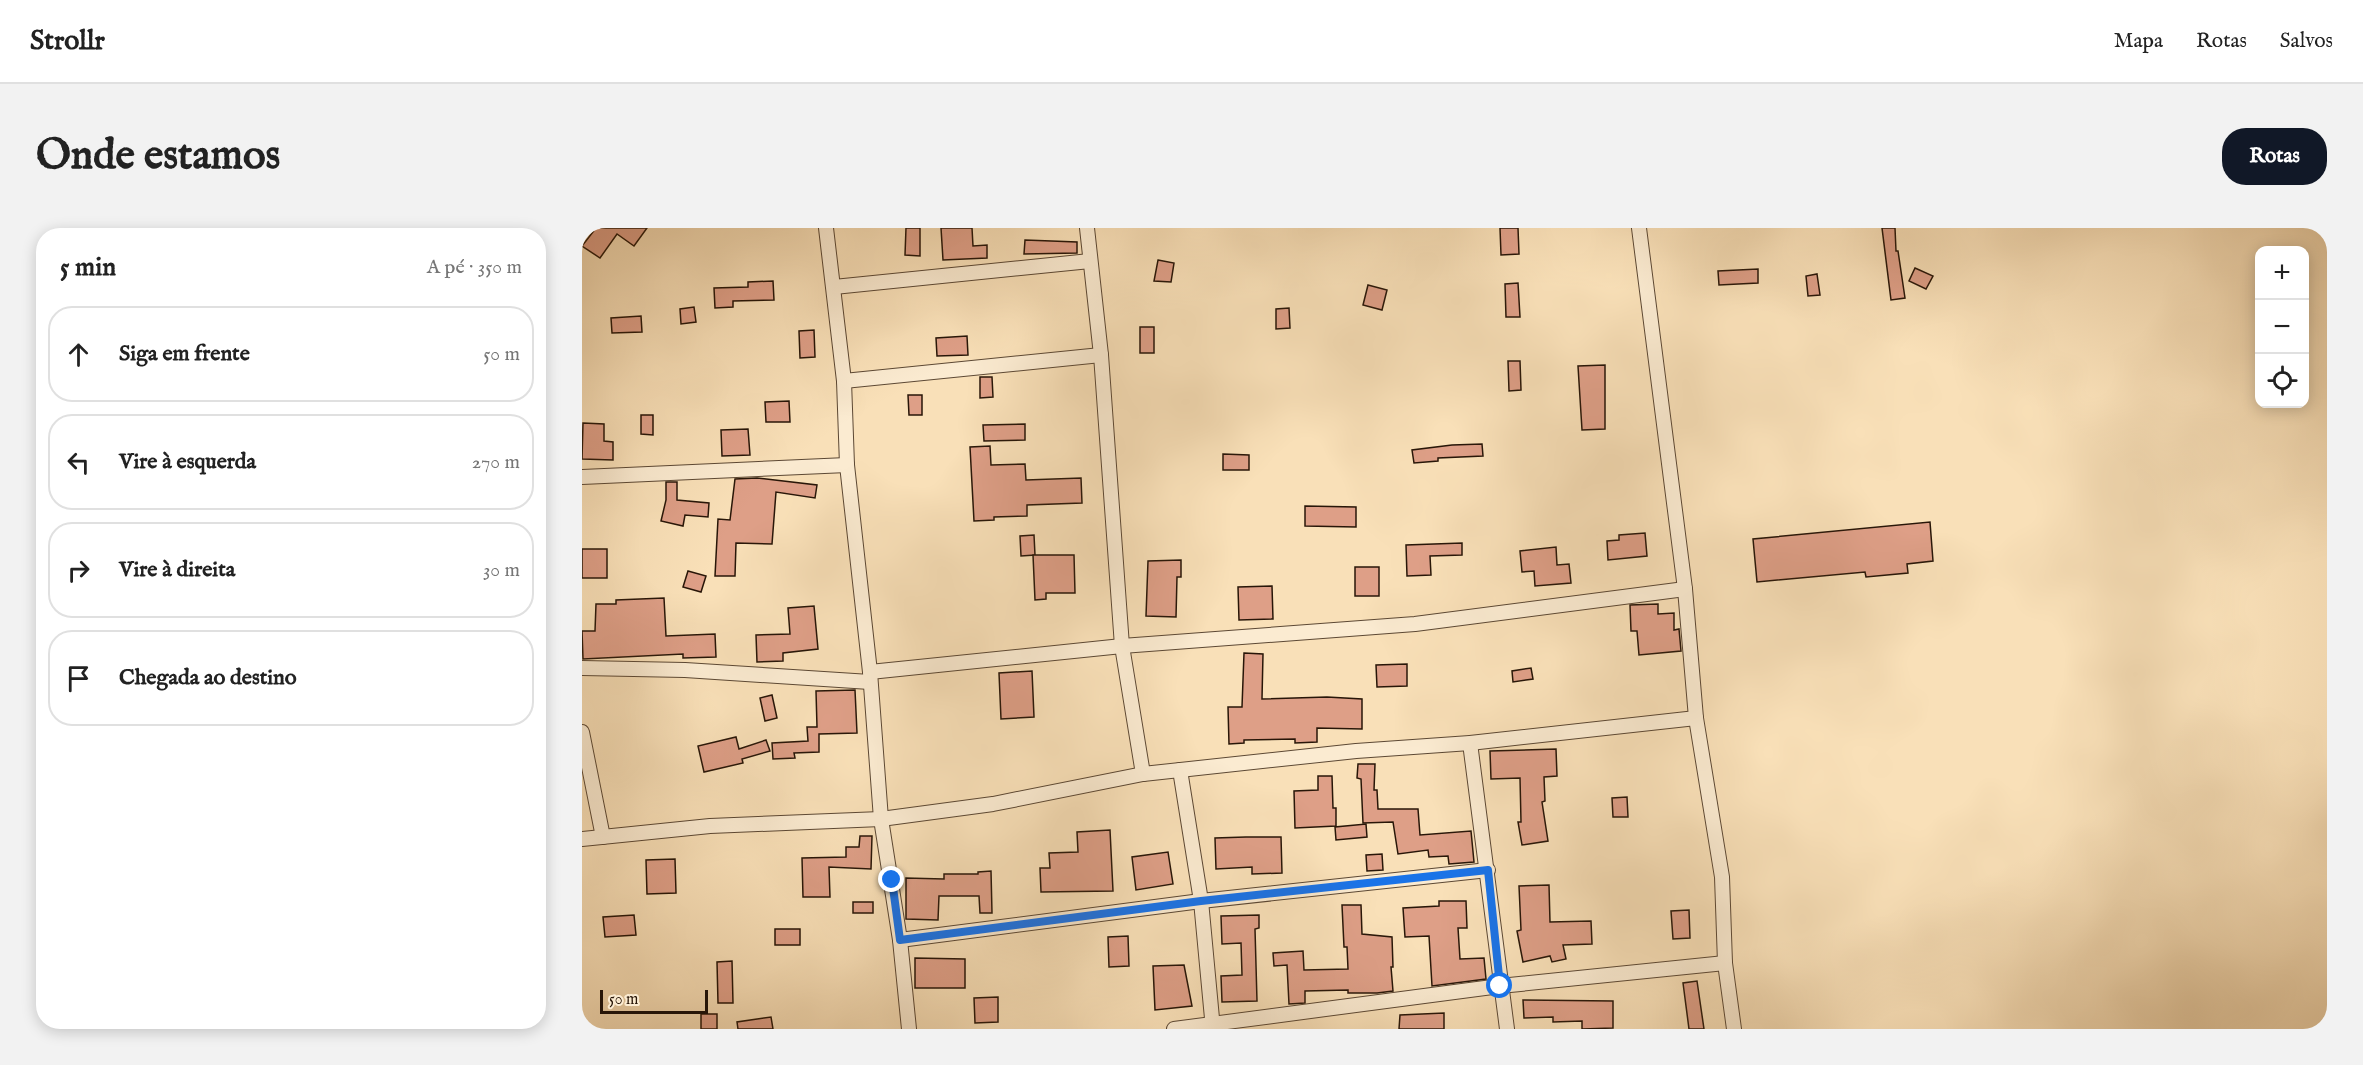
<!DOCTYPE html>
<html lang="pt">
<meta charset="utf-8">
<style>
body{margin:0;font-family:"IM FELL English",serif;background:#f2f2f2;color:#222}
.controls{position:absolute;right:18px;top:18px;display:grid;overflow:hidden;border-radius:12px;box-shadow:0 3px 15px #0003}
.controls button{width:54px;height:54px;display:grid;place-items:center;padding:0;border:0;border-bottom:2px solid #e0e0e0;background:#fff;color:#222;font:30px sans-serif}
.scale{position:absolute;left:18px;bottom:15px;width:108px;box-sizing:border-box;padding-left:6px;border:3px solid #281608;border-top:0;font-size:16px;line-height:21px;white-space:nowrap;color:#281608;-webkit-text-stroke:4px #fbebd1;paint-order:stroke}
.stop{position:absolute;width:18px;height:18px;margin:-14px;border:4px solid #1a73e8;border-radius:50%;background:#fff}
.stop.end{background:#1a73e8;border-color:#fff;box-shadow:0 2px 6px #0008}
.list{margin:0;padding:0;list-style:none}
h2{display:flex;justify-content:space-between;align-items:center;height:78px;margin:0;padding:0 24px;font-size:26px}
h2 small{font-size:20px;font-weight:400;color:#767676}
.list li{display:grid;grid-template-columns:39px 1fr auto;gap:18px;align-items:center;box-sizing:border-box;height:96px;margin:0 12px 12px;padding:0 12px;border:2px solid #e0e0e0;border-radius:24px}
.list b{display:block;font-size:22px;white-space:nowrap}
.list em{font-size:20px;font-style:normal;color:#767676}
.icon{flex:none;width:33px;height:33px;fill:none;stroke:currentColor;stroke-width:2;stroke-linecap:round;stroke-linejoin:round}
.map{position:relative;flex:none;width:1745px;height:801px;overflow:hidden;border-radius:24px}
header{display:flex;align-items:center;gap:36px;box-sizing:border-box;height:84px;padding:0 30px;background:#fff;border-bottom:2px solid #e0e0e0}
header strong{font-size:28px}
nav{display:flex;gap:33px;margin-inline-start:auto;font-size:21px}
.intro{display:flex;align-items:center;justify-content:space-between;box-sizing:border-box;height:144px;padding:0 36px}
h1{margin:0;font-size:42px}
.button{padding:15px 27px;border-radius:24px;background:#111827;color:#fff;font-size:21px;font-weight:700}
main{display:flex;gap:36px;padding:0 36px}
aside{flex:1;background:#fff;border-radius:24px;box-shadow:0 3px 15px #0003}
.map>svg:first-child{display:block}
</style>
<header>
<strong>Strollr</strong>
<nav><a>Mapa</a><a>Rotas</a><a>Salvos</a></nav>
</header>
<div class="intro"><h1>Onde estamos</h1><a class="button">Rotas</a></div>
<main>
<aside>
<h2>5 min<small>A pé · 350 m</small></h2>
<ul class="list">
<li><svg class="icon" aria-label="ahead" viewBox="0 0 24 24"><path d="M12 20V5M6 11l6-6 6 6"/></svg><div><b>Siga em frente</b></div><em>50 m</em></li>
<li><svg class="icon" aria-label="left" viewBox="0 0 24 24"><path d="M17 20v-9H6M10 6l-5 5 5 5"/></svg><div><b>Vire à esquerda</b></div><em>270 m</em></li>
<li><svg class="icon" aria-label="right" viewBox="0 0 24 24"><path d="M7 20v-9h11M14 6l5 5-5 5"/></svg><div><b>Vire à direita</b></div><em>30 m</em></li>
<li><svg class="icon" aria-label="arrive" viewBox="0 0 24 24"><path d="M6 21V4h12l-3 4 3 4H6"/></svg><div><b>Chegada ao destino</b></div></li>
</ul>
</aside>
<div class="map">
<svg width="1745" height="801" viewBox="0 0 1745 801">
<rect width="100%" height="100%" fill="#f9e0b8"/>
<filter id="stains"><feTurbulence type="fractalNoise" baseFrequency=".00333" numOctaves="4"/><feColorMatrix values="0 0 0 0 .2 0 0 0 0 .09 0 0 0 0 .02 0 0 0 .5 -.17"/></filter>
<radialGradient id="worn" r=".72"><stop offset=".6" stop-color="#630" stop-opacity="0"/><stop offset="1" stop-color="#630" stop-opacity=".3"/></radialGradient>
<!-- building -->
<g fill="#de9f87" stroke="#281608" stroke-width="1.5">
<path d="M 14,0 L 65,0 L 52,18 L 35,6 L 18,30 L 0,18 Z"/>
<path d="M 324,0 L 338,0 L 338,28 L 323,27 Z"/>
<path d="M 359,0 L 390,0 L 391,18 L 405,17 L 405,30 L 361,32 Z"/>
<path d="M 918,0 L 936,0 L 937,26 L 919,27 Z"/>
<path d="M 1300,0 L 1313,0 L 1314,23 L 1316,23 L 1323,70 L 1309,72 Z"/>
<path d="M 443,12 L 495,14 L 495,25 L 442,26 Z"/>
<path d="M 576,32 L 592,35 L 589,54 L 572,53 Z"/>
<path d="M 1333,40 L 1351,48 L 1344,61 L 1327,53 Z"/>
<path d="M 1176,41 L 1176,55 L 1137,57 L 1136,43 Z"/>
<path d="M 1235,46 L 1238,67 L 1226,68 L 1224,48 Z"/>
<path d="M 191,53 L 192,72 L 151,73 L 151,79 L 133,80 L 132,60 L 166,59 L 166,54 Z"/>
<path d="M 936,55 L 938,89 L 924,89 L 923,56 Z"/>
<path d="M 786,57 L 805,62 L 800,82 L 781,77 Z"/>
<path d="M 112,79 L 114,94 L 99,96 L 98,81 Z"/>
<path d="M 707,80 L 708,100 L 694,101 L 694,81 Z"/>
<path d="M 59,88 L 60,104 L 30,105 L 29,90 Z"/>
<rect x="558" y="99" width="14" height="26"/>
<path d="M 232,102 L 233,129 L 218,130 L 217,103 Z"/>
<path d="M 385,108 L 386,127 L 355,128 L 354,110 Z"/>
<path d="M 926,133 L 938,133 L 939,162 L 927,163 Z"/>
<path d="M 1023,137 L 1023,201 L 1000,202 L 996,138 Z"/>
<path d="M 398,149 L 410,149 L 411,169 L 398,170 Z"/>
<path d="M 326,167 L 340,167 L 340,187 L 327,187 Z"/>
<path d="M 207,173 L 208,194 L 184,194 L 183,174 Z"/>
<path d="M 59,187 L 71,187 L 71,207 L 59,206 Z"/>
<path d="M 1,195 L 22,196 L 22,213 L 31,214 L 31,232 L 0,231 Z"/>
<path d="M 443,196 L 443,212 L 402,213 L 401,197 Z"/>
<path d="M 166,201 L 168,227 L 140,228 L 139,202 Z"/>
<path d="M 900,216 L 901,228 L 856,230 L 856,233 L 832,235 L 830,222 L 870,217 Z"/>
<path d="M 408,218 L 409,237 L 443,236 L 444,252 L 499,250 L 500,275 L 445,277 L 445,288 L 412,289 L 412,292 L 392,293 L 388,219 Z"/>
<path d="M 641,226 L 667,227 L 667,242 L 641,242 Z"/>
<path d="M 175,250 L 235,257 L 233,270 L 194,264 L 190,316 L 154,315 L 153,348 L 133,348 L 136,291 L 148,292 L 153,251 Z"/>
<path d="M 84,254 L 95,254 L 95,272 L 127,275 L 126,289 L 103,287 L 101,298 L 79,293 L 84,272 Z"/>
<path d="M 723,278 L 774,279 L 774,299 L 723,298 Z"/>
<path d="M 1348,294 L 1351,333 L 1325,336 L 1326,345 L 1284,349 L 1283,344 L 1175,354 L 1171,311 Z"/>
<path d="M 1063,305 L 1065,328 L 1026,332 L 1025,313 L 1037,312 L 1037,307 Z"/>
<path d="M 452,307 L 453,327 L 439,328 L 438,308 Z"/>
<path d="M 880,315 L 880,327 L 848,328 L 849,347 L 825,348 L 824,317 Z"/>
<path d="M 974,319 L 975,337 L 987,336 L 989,355 L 953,358 L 952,343 L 940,344 L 938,323 Z"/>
<rect x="0" y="321" width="25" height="29"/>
<path d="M 451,327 L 492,327 L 493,365 L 464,365 L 464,371 L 453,372 Z"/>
<path d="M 599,332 L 599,349 L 595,349 L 594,389 L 564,388 L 566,333 Z"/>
<rect x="773" y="339" width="24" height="29"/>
<path d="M 106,343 L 124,348 L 119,364 L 101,359 Z"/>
<path d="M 690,358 L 691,391 L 657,392 L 656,359 Z"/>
<path d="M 82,370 L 84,408 L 133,406 L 134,429 L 101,430 L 101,426 L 1,431 L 0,403 L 13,403 L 14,376 L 34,376 L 34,372 Z"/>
<path d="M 1076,376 L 1076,386 L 1092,385 L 1092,402 L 1097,401 L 1099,423 L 1057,427 L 1055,403 L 1049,403 L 1048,377 Z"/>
<path d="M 232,378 L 236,421 L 201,425 L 201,433 L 175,434 L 174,407 L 208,406 L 206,380 Z"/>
<path d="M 662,425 L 681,426 L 680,471 L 745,469 L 780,471 L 780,501 L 735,500 L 735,514 L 713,515 L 713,511 L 662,512 L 662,515 L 647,516 L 646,479 L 660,479 Z"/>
<path d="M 825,436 L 825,458 L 795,459 L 794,437 Z"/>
<path d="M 949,440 L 951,451 L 931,454 L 930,443 Z"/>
<path d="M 450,443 L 452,489 L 419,491 L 417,445 Z"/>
<path d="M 273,462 L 275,505 L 237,506 L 237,524 L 212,525 L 213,530 L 191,531 L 190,515 L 226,513 L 225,499 L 235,499 L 234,463 Z"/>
<path d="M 190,467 L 195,490 L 183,493 L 178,470 Z"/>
<path d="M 154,509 L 157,521 L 184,512 L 188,523 L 160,531 L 161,535 L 122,544 L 116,518 Z"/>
<path d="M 974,521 L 975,548 L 962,549 L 963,573 L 960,574 L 966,613 L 940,617 L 936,594 L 939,594 L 938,550 L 909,551 L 908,523 Z"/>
<path d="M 776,536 L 793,536 L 792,562 L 795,562 L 796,581 L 836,581 L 838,607 L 889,603 L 892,634 L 867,636 L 866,628 L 847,629 L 846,622 L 816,626 L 811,594 L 781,595 L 779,551 L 775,550 Z"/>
<path d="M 736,548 L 750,548 L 751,580 L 754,580 L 754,598 L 713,600 L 712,563 L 736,562 Z"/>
<path d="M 1045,569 L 1046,589 L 1031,589 L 1030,570 Z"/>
<path d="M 784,596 L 785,609 L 754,612 L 753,599 Z"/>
<path d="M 528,602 L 531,663 L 459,664 L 458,640 L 468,640 L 467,625 L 496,624 L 495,604 Z"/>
<path d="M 278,608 L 290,608 L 289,641 L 247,639 L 248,669 L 221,669 L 220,630 L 264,629 L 264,619 L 277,619 Z"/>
<path d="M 664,609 L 699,609 L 700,645 L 670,646 L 670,639 L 634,641 L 633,610 Z"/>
<path d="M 586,624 L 591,656 L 554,662 L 550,629 Z"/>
<path d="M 800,626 L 801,642 L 785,643 L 784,627 Z"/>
<path d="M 93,631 L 94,665 L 65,666 L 64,632 Z"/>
<path d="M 409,643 L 410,685 L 398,685 L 397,668 L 357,668 L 356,692 L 324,691 L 324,650 L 362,651 L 362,646 L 396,646 L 396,644 Z"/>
<path d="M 967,657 L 968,694 L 1009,693 L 1010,716 L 981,717 L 984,731 L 970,734 L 968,728 L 941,734 L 935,703 L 939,702 L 937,658 Z"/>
<path d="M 857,673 L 884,673 L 885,700 L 876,700 L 878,731 L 902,730 L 904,751 L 850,758 L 847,708 L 823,709 L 821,680 L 857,678 Z"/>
<rect x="271" y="674" width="20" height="11"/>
<path d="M 760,677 L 779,677 L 780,706 L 810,709 L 811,739 L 809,739 L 811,763 L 795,765 L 766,765 L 766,762 L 723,763 L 723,775 L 707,776 L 705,737 L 692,738 L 691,725 L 721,723 L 722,742 L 766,741 L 765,719 L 762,719 Z"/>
<path d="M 1107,682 L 1108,710 L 1091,711 L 1089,683 Z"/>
<path d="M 52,687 L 54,707 L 23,709 L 21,689 Z"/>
<path d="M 677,687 L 677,700 L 673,701 L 675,773 L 640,774 L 639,748 L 660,747 L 659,715 L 640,716 L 639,688 Z"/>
<rect x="193" y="701" width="25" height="16"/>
<path d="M 546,708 L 547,738 L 527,739 L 526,709 Z"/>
<path d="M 333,730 L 383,731 L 383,760 L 333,760 Z"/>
<path d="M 150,733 L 151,775 L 136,775 L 135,734 Z"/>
<path d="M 602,737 L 610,778 L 573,782 L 571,738 Z"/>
<path d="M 1115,753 L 1122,801 L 1107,801 L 1101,755 Z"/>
<path d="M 416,769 L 416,794 L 393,795 L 392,770 Z"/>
<path d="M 941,772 L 1031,773 L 1031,800 L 1000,801 L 1000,793 L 971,794 L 971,789 L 942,790 Z"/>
<path d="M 862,785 L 862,801 L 817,801 L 818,787 Z"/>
<rect x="119" y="786" width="16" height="15"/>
<path d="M 189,789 L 191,801 L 156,801 L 155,794 Z"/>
</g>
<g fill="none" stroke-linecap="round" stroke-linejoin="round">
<!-- minor casing -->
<g stroke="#5c4834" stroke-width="16">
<g id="minor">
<path d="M 244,0 L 262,153 L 265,237 L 288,444 L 299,591 L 318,712 L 327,801"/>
<path d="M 505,0 L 519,127 L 540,418 L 561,546"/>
<path d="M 1057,0 L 1103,361 L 1114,490 L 1140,649 L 1143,735 L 1152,801"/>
<path d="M 252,59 L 508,33"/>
<path d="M 262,153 L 519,127"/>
<path d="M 0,249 L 265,237"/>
<path d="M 0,440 L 103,442 L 288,454"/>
<path d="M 288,444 L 540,418 L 833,396 L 1103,361"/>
<path d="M 0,504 L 21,609"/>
<path d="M 888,515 L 925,801"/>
<path d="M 598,542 L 619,673 L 631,801"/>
<path d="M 0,611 L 128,598 L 299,591 L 411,576 L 561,546 L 774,523 L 888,515 L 1114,490"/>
<path d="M 318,712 L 619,673 L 906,642"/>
<path d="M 592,801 L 918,758 L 1143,735"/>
</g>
</g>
<!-- minor -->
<use href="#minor" stroke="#fbebd1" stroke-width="14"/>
</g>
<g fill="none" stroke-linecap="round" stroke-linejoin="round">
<!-- route -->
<path stroke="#1a73e8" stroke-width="8" d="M 310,652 L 318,712 L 619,673 L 906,642 L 918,758"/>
</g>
<rect width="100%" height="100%" filter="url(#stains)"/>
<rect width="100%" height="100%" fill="url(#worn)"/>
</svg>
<div class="controls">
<button>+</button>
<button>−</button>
<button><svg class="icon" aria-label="locate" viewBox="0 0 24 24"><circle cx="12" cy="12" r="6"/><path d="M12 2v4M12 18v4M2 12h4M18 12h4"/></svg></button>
</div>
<div class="scale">50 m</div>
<div class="stop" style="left:918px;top:758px"></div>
<div class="stop end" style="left:310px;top:652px"></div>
</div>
</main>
